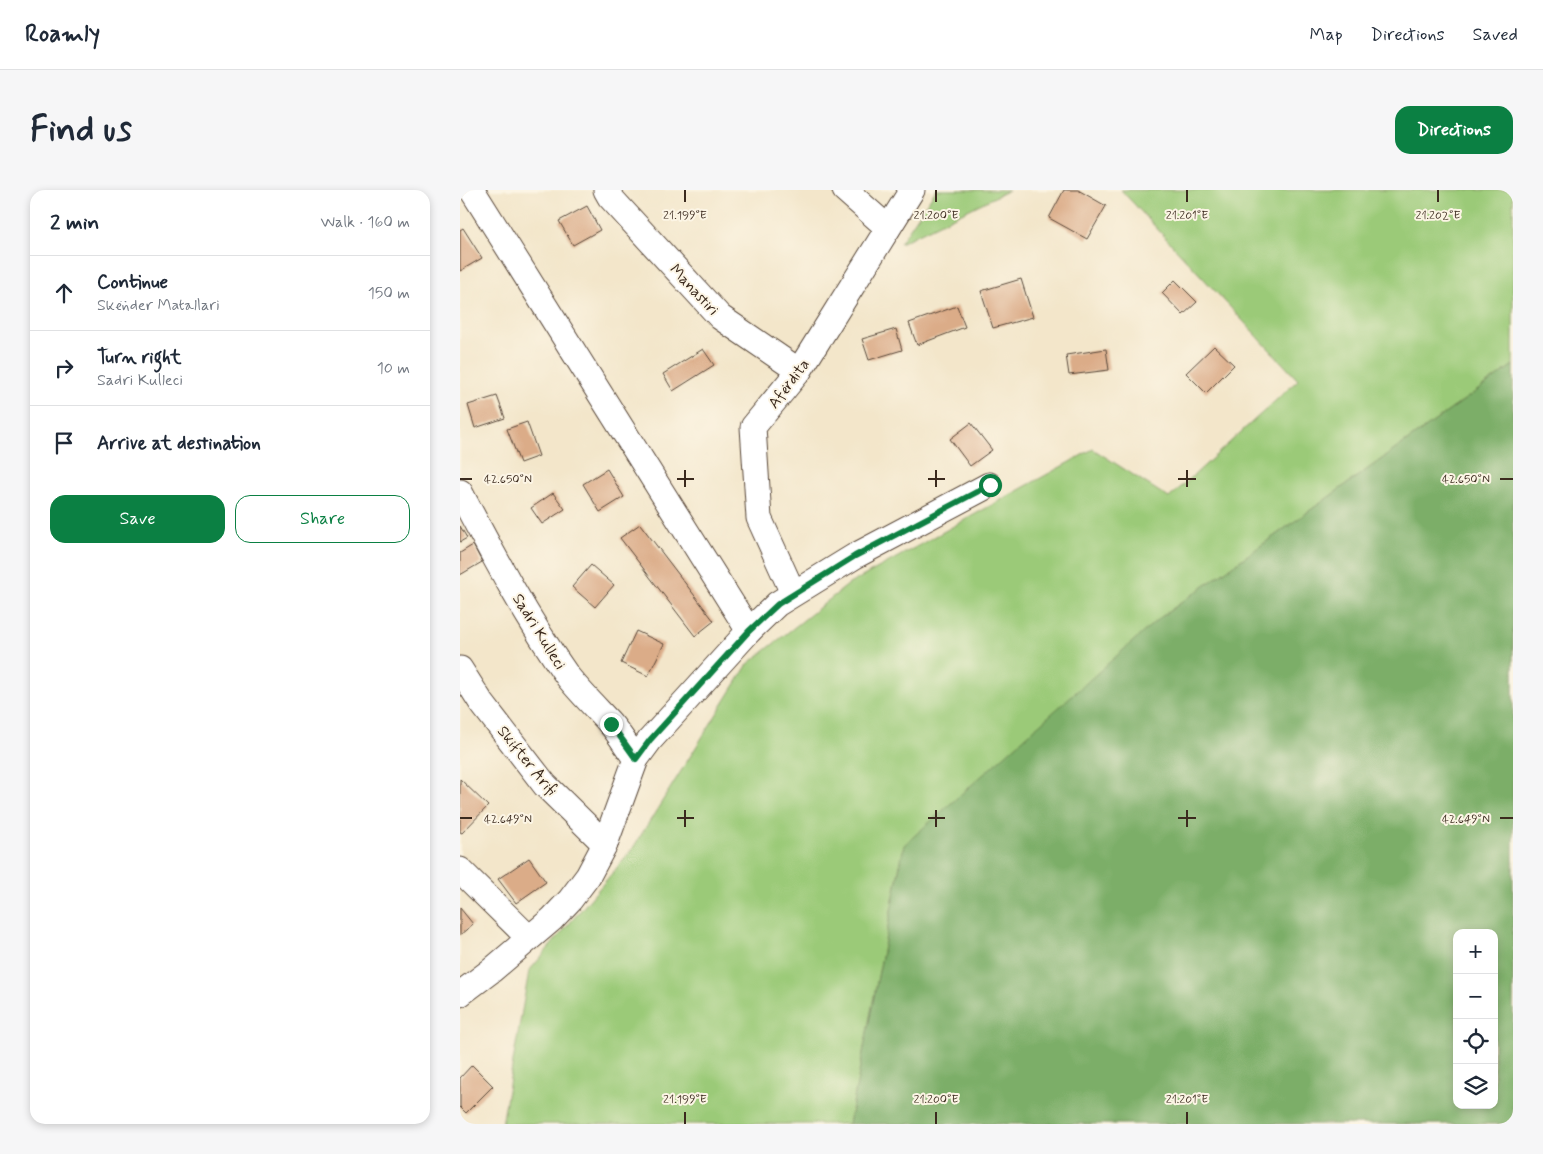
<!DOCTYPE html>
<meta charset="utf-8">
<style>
body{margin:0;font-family:Mynerve,sans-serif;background:#f6f6f7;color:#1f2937}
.controls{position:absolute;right:15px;bottom:15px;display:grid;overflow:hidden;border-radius:10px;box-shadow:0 2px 8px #0003}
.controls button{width:45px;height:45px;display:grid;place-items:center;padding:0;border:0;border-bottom:1px solid #e0e1e3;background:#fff;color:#1f2937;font:25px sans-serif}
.stop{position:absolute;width:15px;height:15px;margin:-11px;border:4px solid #0b8043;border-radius:50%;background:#fff}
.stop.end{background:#0b8043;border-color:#fff;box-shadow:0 1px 5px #0008}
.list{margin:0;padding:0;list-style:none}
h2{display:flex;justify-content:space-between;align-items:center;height:65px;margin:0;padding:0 20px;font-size:21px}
h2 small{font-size:16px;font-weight:400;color:#747a83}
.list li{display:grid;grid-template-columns:32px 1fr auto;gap:15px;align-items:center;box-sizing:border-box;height:75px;padding:0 20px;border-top:1px solid #e0e1e3}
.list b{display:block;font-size:19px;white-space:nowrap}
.list p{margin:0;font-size:16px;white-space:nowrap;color:#747a83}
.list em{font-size:16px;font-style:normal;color:#747a83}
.actions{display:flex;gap:10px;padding:15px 20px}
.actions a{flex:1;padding:11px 0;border:1px solid #0b8043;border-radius:15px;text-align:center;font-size:18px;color:#0b8043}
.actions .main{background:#0b8043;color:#fff}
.icon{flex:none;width:28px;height:28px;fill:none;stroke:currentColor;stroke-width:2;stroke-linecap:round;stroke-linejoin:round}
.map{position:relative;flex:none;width:1053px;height:934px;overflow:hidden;border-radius:15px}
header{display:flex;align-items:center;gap:30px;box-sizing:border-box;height:70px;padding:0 25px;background:#fff;border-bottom:1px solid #e0e1e3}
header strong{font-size:24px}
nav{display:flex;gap:28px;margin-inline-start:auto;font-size:18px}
.intro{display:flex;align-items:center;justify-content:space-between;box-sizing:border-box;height:120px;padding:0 30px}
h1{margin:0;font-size:35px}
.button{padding:12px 22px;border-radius:15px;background:#0b8043;color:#fff;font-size:18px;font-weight:700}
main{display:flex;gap:30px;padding:0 30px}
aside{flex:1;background:#fff;border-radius:15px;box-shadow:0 2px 8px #0003}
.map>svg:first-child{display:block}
</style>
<header>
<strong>Roamly</strong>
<nav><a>Map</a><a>Directions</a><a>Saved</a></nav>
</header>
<div class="intro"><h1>Find us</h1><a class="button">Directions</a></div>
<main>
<aside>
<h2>2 min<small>Walk · 160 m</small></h2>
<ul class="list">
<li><svg class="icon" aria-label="ahead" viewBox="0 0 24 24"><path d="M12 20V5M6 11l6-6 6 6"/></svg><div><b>Continue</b><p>Skënder Matallari</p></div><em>150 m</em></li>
<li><svg class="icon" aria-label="right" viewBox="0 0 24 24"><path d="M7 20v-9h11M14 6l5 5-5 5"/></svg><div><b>Turn right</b><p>Sadri Kulleci</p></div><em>10 m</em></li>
<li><svg class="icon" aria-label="arrive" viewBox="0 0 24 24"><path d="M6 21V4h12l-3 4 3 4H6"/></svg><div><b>Arrive at destination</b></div></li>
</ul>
<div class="actions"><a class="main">Save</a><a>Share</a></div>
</aside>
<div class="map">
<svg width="1053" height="934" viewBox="0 0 1053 934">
<rect width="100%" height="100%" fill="#fcf5e5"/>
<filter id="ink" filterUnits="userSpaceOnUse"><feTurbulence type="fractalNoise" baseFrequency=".02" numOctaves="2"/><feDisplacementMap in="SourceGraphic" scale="10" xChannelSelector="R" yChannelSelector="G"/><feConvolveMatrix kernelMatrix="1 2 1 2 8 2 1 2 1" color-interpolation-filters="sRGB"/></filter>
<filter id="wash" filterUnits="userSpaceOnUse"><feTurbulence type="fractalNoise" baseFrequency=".0096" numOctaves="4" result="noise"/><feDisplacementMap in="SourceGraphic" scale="20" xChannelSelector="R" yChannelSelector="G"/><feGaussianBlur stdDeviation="1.12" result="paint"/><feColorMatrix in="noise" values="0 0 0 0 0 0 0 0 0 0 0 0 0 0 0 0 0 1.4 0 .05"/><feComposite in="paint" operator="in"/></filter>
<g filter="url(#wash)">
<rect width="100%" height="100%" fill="#f3e6ca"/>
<!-- green -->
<g fill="#9bca78" stroke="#6b7a4b">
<path d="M 476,0 L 549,0 L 440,53 Z"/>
<path d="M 661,0 L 1053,0 L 1053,175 L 697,430 L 440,675 L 389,934 L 42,934 L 69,781 L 171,661 L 288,474 L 389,394 L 633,259 L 709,308 L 838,190 Z"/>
</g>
<!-- forest -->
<path fill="#7cae68" stroke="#5c6c43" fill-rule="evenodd" d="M 1053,175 L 1053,934 L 389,934 L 444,655 L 697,430 ZM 997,743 L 1034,743 L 1034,915 L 997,915 Z"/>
<g id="blocks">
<!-- building -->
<g fill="#dbac88">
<path d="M 604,0 L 618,0 L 646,16 L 627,49 L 589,28 Z"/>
<path d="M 127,16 L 140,40 L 113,55 L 99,31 Z"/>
<path d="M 3,38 L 22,68 L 0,81 L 0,40 Z"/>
<path d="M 561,89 L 573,127 L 533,138 L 521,101 Z"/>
<path d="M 715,90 L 737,112 L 723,125 L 702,103 Z"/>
<path d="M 497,116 L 505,137 L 457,155 L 449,133 Z"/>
<path d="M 436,139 L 442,160 L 409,170 L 402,149 Z"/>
<path d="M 754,156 L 774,175 L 746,203 L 726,183 Z"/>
<path d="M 243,159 L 254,175 L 213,201 L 203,184 Z"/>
<path d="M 646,159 L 649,180 L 609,185 L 606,165 Z"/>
<path d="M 37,206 L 45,228 L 15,238 L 8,215 Z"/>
<path d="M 67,232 L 79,266 L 60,273 L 47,239 Z"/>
<path d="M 511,233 L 532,260 L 510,276 L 490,249 Z"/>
<path d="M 147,279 L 164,307 L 140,322 L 123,294 Z"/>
<path d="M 93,303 L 105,319 L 82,334 L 71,318 Z"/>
<path d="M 180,334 L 254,431 L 235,446 L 160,348 Z"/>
<path d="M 0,336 L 7,348 L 0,352 Z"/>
<path d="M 13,355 L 22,372 L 0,385 L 0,363 Z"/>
<path d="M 131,375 L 154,395 L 135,417 L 112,397 Z"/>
<path d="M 176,441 L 204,454 L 188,486 L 161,473 Z"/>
<path d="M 0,589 L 28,616 L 2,643 L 0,642 Z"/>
<path d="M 69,668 L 86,692 L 56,713 L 38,689 Z"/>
<path d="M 0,718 L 13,734 L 0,745 Z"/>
<path d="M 12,875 L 33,896 L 6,923 L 0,917 L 0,888 Z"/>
</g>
</g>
</g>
<g filter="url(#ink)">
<use href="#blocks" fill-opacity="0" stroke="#574638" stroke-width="1"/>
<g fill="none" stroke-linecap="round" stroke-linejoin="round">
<!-- minor casing -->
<g stroke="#574638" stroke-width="27">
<g id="minor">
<path d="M 12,0 L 289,441"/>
<path d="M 146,0 L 150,7 L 260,127 L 339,181"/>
<path d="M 385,0 L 428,38"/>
<path d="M 0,302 C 33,365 67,429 108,487 C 121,503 135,517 149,532 C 159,543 167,557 176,569"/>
<path d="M 333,403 L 299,328 L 293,237 L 339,181 L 452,0"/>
<path d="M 0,479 L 21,512 L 85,595 L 145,654"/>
<path d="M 0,680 L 69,748"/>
<path d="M 0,804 L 32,780 L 92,729 L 110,710 L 128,686 L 145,654 L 176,569 L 190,550 L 289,441 L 317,414 L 395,366 L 529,295"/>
</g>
</g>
<!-- minor -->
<use href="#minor" stroke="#fff" stroke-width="25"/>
</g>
</g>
<g fill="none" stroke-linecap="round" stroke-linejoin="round" filter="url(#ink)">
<!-- route -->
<path stroke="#0b8043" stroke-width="6" d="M 151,534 L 176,569 L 190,550 L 289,441 L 318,414 L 395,366 L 530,295"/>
</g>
<!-- ticks -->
<path fill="none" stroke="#3b2a1e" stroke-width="2" d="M 225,0 L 225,12M 476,0 L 476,12M 727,0 L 727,12M 978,0 L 978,12M 225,280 L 225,297M 476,280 L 476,297M 727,280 L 727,297M 0,289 L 12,289M 217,289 L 234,289M 468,289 L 485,289M 718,289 L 736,289M 1040,289 L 1053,289M 225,620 L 225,637M 476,620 L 476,637M 727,620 L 727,637M 0,628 L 12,628M 217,628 L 234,628M 468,628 L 485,628M 718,628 L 736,628M 1040,628 L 1053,628M 225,922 L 225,934M 476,922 L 476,934M 727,922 L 727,934"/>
<g text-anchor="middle" stroke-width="4" stroke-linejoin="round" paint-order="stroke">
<!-- street labels -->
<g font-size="16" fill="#3b2a1e" stroke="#fcf5e5">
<text transform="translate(235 99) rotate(47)" y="6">Manastiri</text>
<text transform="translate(328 193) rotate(-53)" y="6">Afërdita</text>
<text transform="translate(80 441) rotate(58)" y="6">Sadri Kulleci</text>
<text transform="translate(68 570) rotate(51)" y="6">Skifter Arifi</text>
</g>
</g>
<g font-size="12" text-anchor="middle" fill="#3b2a1e" stroke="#fcf5e5" stroke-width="4" stroke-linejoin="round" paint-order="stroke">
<text x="225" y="29">21.199°E</text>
<text x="476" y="29">21.200°E</text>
<text x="727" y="29">21.201°E</text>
<text x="978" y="29">21.202°E</text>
<text x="48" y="293">42.650°N</text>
<text x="1006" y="293">42.650°N</text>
<text x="48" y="633">42.649°N</text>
<text x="1006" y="633">42.649°N</text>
<text x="225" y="913">21.199°E</text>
<text x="476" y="913">21.200°E</text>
<text x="727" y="913">21.201°E</text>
</g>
</svg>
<div class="controls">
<button>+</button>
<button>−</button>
<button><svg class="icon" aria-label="locate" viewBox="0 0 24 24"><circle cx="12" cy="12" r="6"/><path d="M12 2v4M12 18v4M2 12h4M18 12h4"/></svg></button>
<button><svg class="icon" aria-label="layers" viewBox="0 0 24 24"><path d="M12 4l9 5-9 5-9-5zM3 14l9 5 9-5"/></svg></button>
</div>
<div class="stop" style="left:530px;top:295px"></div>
<div class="stop end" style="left:151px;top:534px"></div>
</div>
</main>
